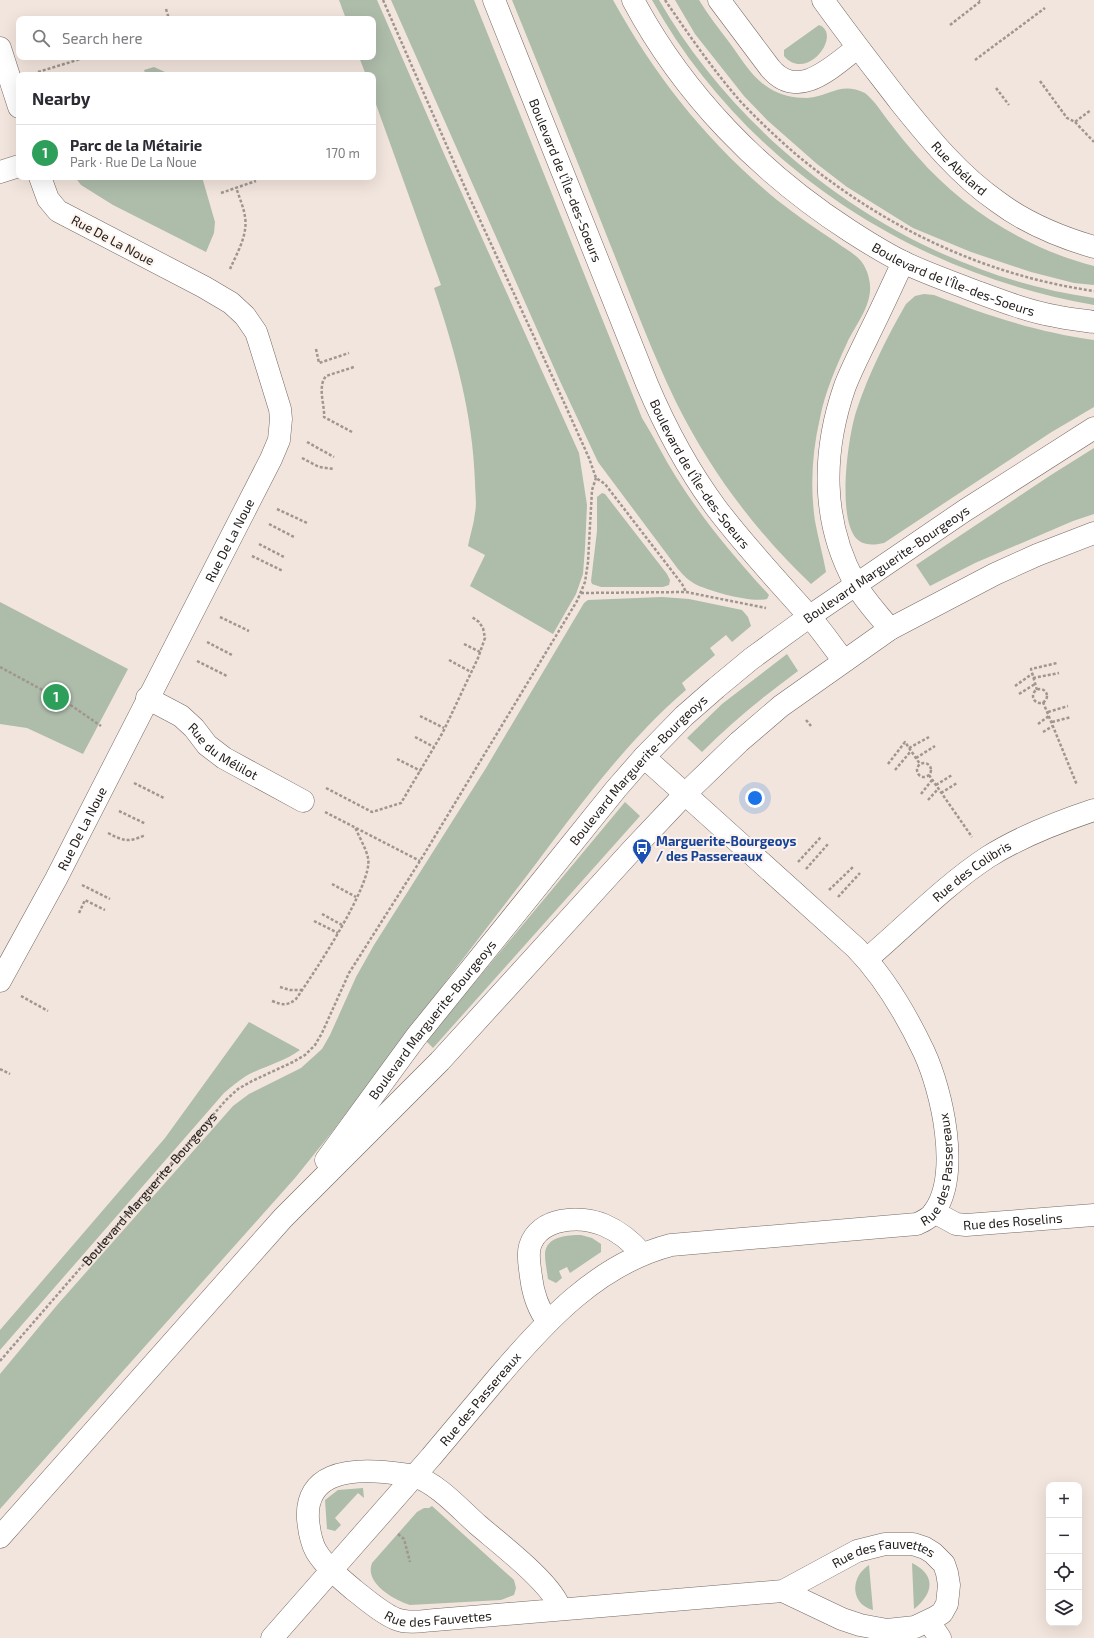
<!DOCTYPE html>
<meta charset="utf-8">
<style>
body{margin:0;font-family:"Exo 2",sans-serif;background:#f7f7f7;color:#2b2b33}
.controls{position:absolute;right:12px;bottom:12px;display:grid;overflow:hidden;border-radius:8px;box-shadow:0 4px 16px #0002}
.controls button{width:36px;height:36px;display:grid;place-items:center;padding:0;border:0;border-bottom:1px solid #e1e1e2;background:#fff;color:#2b2b33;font:20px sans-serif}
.you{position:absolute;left:755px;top:798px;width:14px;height:14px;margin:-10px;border:3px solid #fff;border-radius:50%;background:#1a73e8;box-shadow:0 0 0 6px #1a73e833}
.badge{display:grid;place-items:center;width:26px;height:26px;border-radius:50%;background:#1a73e8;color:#fff;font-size:13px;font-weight:700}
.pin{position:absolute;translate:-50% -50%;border:2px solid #fff;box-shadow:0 1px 4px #0006}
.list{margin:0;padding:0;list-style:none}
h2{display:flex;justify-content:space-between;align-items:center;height:52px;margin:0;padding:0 16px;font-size:17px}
h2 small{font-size:13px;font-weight:400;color:#7c7c81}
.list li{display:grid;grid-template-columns:26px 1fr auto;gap:12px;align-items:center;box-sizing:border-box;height:56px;padding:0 16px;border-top:1px solid #e1e1e2}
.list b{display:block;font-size:15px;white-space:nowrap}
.list p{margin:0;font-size:13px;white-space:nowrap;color:#7c7c81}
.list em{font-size:13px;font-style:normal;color:#7c7c81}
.icon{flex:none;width:22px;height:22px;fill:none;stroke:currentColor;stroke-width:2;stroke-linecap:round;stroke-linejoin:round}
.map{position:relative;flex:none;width:1094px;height:1638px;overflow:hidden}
.search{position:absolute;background:#fff;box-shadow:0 4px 16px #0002;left:16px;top:16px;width:360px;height:44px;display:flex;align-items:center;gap:10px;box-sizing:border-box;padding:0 14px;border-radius:8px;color:#7c7c81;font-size:15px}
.panel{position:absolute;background:#fff;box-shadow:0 4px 16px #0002;left:16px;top:72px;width:360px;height:108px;border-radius:8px}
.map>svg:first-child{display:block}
</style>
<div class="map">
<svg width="1094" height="1638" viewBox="0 0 1094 1638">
<rect width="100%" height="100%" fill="#f2e5dd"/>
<!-- green -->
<g fill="#aebcaa">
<path d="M 339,0 L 377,0 L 445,156 L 579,453 L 587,505 L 585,548 L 583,574 L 576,594 L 553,634 L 470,586 L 485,555 L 468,546 C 470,535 474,524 475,513 C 477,503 475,492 475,482 C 473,415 455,351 434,288 L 441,285 L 373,96 L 373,75 L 366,75 L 359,57 L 373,57 L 373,19 L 346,19 Z"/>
<path d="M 391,0 L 474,0 L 642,418 C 654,437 664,458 676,477 C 703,520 735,558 769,595 L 767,599 C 752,603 712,592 697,585 C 689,581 684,576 678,569 L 598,462 L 559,379 Z"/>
<path d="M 512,0 L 613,0 C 656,78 708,143 777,200 C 796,215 816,229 836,242 C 844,248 854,253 861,261 C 865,266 868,273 869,279 C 875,302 856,324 847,343 C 836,367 825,392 820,418 C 812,452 810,487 815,521 C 818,538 823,555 826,572 L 811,584 C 755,531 709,469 675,400 C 651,350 631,296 610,244 C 578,163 545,81 512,0 Z"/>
<path d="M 652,0 L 659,0 C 749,155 916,273 1094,298 L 1094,305 C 911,273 743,164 652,0 Z"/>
<path d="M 675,0 L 699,0 C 708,15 719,29 729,42 C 741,58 752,78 769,88 C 780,95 793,98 807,98 C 830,96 841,81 865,93 C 875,101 882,113 890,123 C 899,135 908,146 917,156 C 963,209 1027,249 1094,266 L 1094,285 L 1074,283 L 1031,272 L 971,252 L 913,228 L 847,187 L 817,164 L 767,120 L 744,96 L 695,34 Z"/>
<path d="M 819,25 C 843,34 807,83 784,56 L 784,50 Z"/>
<path d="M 154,67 L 165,72 L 168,75 L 146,75 L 144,70 Z"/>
<path d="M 75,177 L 202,177 L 215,222 L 214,233 L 206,252 L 113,205 L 81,185 Z"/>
<path d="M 924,294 L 934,295 C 989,316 1036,332 1094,340 L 1094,407 L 1050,433 L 884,543 C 876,545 865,546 858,540 C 836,522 848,434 857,409 C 869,373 887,337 906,304 L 915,296 Z"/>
<path d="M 1094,448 L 1094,514 L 1073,521 L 975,563 L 930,586 L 916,565 L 1051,475 Z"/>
<path d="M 602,493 L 605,494 L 667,574 L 670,580 L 669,585 L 663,587 L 601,587 L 592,584 L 591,581 L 597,531 L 597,497 Z"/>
<path d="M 662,597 L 689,599 L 742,610 L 748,617 L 751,626 L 732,642 L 726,635 L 710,648 L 715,655 L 682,683 L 686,690 C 622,745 573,815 522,882 C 458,965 395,1048 332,1132 L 295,1178 L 0,1509 L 0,1374 L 58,1304 L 233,1106 L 249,1094 L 301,1068 L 322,1049 L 330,1035 L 356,977 L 374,945 L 486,768 L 584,603 L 588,600 Z"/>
<path d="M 0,602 L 128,669 L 83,754 L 27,728 L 0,724 Z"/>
<path d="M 787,654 L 798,671 C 764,696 732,722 702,752 L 687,738 L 722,704 Z"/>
<path d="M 625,802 L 640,816 L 433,1048 L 426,1041 Z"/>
<path d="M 249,1022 L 300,1050 C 284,1062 264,1066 246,1076 C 238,1081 231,1087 224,1093 L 0,1350 L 0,1330 L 165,1138 Z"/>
<path d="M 581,1235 L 592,1238 L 601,1244 L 601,1252 L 570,1273 L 567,1267 L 559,1271 L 562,1278 L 556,1283 L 548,1279 C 547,1271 545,1262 545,1254 C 546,1236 568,1235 581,1235 Z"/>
<path d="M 363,1488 L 364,1498 L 358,1493 L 335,1518 L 341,1525 L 335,1531 L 327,1529 L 325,1500 L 338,1490 Z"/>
<path d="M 432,1506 L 514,1580 L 516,1588 L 514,1595 L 501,1600 L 410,1605 C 394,1600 364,1583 372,1563 L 417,1512 L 424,1508 L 429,1508 Z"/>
<path d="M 912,1563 C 936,1575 934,1593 914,1609 Z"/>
<path d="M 869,1565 L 873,1610 C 850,1604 850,1577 869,1565 Z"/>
</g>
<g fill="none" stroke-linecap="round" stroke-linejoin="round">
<!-- minor casing -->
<g stroke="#756a63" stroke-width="23">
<g id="minor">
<path id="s2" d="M 494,0 L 647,384 C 666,429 688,470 717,509 C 745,546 777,580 808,615 C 821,629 832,646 844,661"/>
<path id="s3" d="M 633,0 C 683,94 760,173 850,231 C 867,242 886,254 905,263 C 926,273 949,281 972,290 C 999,300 1027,311 1055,316 C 1068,319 1081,320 1094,322"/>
<path d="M 719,0 L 770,68 C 798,102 833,66 857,48"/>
<path id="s4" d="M 823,0 C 848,35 874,68 900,102 C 929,138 959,175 998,202 C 1026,223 1060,237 1094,247"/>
<path d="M 0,48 L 19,107"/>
<path d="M 0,172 L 19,166"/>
<path d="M 890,629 C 879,615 864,600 855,583 C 821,521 822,452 845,386 C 852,368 861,351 869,334 C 881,310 892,286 903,262"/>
<path id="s5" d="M 147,698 L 181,716 L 194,728 L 207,745 L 224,758 L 303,801"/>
<path id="s6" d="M 867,959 C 907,925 944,886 988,857 C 1021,836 1058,822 1094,810"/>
<path id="s7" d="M 0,981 L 56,879 L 271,459 L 279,440 L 281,419 L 280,409 L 259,341 L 256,332 L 245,316 L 231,303 L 204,287 L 58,211 L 48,199 L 40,177"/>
<path id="s8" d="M 326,1160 L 416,1037 L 616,789 L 644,757 L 684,716 L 716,688 L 751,659 L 810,616 L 964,511 L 1094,428"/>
<path id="s9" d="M 934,1212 L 956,1224 L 966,1225 L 1094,1215"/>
<path d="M 548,1322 C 538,1309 533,1293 531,1277 C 530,1267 527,1256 530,1246 C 539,1217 580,1215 604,1225 C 618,1231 632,1242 642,1254"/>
<path d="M 0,1537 L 283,1218 L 440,1061 L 633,849 L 685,794 L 739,742 L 781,706 L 890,629 L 995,574 L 1037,555 L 1094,533"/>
<path id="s10" d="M 560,1609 C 554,1585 499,1543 478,1525 C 461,1510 437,1483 414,1476 C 405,1474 394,1473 384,1472 C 349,1469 305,1473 308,1519 C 309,1530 311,1542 316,1551 C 325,1566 341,1579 354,1590 C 367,1600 381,1613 396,1619 C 408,1624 423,1621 435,1620 L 783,1591 L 857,1551 L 885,1544 L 913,1544 L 925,1548 L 933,1553 L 944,1564 L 947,1573 L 949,1585 L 947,1604 L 942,1613 L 934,1618 L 915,1627 L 887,1630 L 860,1625 L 842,1619 L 783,1591"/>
<path d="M 929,1622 L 940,1638"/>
<path id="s11" d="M 272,1638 C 325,1578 378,1517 431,1457 C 454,1430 476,1403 499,1376 C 546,1321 598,1264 671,1245 L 917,1224 C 924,1221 930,1218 934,1212 C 961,1174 942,1091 924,1052 C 906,1014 885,978 856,948 L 644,757"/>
</g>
</g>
<!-- path -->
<g stroke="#a09690" stroke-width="2.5" stroke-dasharray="3 2" stroke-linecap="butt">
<path d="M 383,0 L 467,192 L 553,378 L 589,458 L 596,478 L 605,484 L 682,584 L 686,592"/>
<path d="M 665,0 C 689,35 713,70 741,102 C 759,121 778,139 798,156 C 884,227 983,275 1094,291"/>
<path d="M 166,9 L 169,19"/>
<path d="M 950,25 L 981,1 L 979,0"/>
<path d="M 975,60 L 1045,8"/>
<path d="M 38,72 L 87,57"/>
<path d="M 1040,81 L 1067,118 L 1075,122 L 1091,110"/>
<path d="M 996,88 L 1009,105"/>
<path d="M 1075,122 L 1094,142"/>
<path d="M 221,193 L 256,181"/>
<path d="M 230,269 C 237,253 248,235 245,217 C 244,208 239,197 236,187"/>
<path d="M 316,349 L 319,363 L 349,353"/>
<path d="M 352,432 L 324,417 C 325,405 317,387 326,376 L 354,367"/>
<path d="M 307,442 L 334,457"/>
<path d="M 302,458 L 319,467 L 334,469"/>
<path d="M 277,509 L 307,523"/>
<path d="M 269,524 L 294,537"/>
<path d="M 259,544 L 284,557"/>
<path d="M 252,556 L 283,571"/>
<path d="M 581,593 L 686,592 L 766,608"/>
<path d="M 220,617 L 249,631"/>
<path d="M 207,642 L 232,655"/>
<path d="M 464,644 L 480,652"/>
<path d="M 449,660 L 471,672"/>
<path d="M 197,661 L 227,676"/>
<path d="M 0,667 L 72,706 L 101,726"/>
<path d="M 1033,678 L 1059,673"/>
<path d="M 1015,686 L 1032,674"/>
<circle cx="1040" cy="696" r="7"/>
<path d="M 1037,690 L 1031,669 L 1057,663"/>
<path d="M 1019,694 L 1035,684"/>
<path d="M 1043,702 L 1077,785"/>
<path d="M 1048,712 L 1068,706"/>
<path d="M 420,716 L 444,728"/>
<path d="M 806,720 L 811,726"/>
<path d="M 1052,722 L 1071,717"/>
<path d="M 1038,724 L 1049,716"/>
<path d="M 1043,732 L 1053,726"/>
<path d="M 415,737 L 434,747"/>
<path d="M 909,748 L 929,737"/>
<path d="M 916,758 L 935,746"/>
<path d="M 397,759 L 421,771"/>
<circle cx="924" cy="770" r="7"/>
<path d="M 888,764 L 905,742 L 920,764"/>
<path d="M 895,770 L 911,751"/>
<path d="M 929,775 L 972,837"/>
<path d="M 134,783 L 164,798"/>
<path d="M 936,785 L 952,775"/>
<path d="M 326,788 L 372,812 L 401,803 L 443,732 L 478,658 L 485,638 L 483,628 L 479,622 L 472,617"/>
<path d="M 941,793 L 957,783"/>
<path d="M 921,794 L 932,780"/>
<path d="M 928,800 L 938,789"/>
<path d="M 119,811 L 146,824"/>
<path d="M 325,812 L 420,861"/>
<path d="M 108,833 C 124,841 128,843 145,835"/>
<path d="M 798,862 L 821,837"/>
<path d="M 806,869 L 828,844"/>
<path d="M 332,884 L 356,897"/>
<path d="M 82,885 L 110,899"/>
<path d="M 829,890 L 853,867"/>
<path d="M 838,897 L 860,873"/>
<path d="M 79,913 L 85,900 L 105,910"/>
<path d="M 322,914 L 342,925"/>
<path d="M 314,921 L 338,933"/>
<path d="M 280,987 L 290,990 L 302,990"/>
<path d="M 21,996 L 48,1011"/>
<path d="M 272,1001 C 282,1005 288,1006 296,999 C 312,976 374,883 368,858 C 366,848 359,837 355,827"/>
<path d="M 0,1069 L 10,1074"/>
<path id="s1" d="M 0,1361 L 226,1100 L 238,1089 L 252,1081 L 293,1062 L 305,1055 L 315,1045 L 322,1033 L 349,973 L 420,861 L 577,601 L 585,582 L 588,562 L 592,490 L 596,478"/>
<path d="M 398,1534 L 404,1539 L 410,1562"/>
</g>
<!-- minor -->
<use href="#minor" stroke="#fff" stroke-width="22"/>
</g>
<!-- icons -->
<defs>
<g id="bus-pin" transform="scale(1)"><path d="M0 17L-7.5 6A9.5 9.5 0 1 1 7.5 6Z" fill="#1a4fb4" stroke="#fdf3ec"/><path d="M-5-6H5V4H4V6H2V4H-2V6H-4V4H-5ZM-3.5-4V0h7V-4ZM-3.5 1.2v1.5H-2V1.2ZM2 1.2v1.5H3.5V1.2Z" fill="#fff"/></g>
</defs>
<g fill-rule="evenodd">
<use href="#bus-pin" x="642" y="848"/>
</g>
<g text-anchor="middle" stroke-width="4" stroke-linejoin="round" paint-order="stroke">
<!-- street labels -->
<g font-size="13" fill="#25201d" stroke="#fdf3ec">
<text dy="5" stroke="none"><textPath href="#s4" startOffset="217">Rue Abélard</textPath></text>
<text dy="5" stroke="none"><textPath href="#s2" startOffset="194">Boulevard de l'Île-des-Soeurs</textPath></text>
<text transform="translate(113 240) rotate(28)" y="5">Rue De La Noue</text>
<text dy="5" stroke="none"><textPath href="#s3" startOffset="435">Boulevard de l'Île-des-Soeurs</textPath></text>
<text dy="5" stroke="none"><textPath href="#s2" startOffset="518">Boulevard de l'Île-des-Soeurs</textPath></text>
<text dy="5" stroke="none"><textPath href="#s7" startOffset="497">Rue De La Noue</textPath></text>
<text dy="5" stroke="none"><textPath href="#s8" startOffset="824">Boulevard Marguerite-Bourgeoys</textPath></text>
<text dy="5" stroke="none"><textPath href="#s5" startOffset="94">Rue du Mélilot</textPath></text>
<text dy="5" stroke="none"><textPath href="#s8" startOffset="500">Boulevard Marguerite-Bourgeoys</textPath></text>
<text dy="5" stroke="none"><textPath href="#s7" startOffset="173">Rue De La Noue</textPath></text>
<text dy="5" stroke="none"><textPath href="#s6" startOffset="137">Rue des Colibris</textPath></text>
<text dy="5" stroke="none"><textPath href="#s8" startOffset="176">Boulevard Marguerite-Bourgeoys</textPath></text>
<text dy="5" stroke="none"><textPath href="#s11" startOffset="877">Rue des Passereaux</textPath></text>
<text dy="5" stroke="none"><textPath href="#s1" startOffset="228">Boulevard Marguerite-Bourgeoys</textPath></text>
<text dy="5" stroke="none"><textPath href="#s9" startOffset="82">Rue des Roselins</textPath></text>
<text dy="5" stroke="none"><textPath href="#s11" startOffset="317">Rue des Passereaux</textPath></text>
<text dy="5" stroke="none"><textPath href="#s10" startOffset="973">Rue des Fauvettes</textPath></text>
<text dy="5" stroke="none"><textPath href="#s10" startOffset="516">Rue des Fauvettes</textPath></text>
</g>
<!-- transit labels -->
<g font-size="13" font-weight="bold" fill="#164399" stroke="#fdf3ec" text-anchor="start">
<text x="656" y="846">Marguerite-Bourgeoys<tspan x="656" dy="15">/ des Passereaux</tspan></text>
</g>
</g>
</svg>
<div class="controls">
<button>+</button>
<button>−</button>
<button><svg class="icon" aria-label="locate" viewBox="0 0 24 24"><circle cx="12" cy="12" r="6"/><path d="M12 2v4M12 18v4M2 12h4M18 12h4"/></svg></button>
<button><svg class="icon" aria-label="layers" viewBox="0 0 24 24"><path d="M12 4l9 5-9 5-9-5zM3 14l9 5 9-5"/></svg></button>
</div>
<div class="you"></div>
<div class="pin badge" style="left:56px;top:697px;background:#2e9e5b">1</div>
<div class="search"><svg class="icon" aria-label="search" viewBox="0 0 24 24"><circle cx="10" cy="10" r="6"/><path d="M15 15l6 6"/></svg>Search here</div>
<section class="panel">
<h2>Nearby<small></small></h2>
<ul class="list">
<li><span class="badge" style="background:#2e9e5b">1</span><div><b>Parc de la Métairie</b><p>Park · Rue De La Noue</p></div><em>170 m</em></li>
</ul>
</section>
</div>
